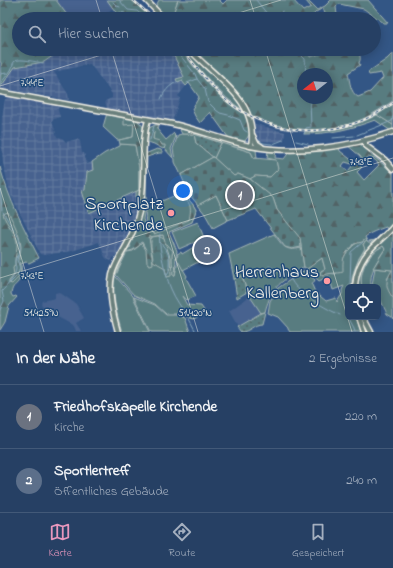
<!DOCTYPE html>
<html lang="de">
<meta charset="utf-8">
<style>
body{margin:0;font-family:"Indie Flower",sans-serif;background:#324b6d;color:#f1f3f6}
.controls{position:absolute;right:12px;bottom:12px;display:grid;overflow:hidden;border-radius:6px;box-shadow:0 2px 10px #0003}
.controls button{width:36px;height:36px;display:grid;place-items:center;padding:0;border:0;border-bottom:1px solid #425978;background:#264064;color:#f1f3f6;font:20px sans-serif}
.compass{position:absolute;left:297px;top:68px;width:36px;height:36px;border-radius:50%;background:#264064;box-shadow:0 2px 10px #0003;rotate:253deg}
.you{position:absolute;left:183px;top:191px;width:14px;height:14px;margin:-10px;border:3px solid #fff;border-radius:50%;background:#1a73e8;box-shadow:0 0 0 6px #1a73e833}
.badge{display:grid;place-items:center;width:26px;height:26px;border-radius:50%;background:#e797bd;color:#fff;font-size:13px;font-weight:700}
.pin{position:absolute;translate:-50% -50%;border:2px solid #fff;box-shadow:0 1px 4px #0006}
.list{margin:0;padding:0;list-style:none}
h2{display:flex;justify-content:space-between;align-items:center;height:52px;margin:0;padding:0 16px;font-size:17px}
h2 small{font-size:13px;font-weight:400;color:#a4afbf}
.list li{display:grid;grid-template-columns:26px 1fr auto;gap:12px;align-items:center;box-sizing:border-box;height:64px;padding:0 16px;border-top:1px solid #425978}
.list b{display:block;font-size:15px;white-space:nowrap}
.list p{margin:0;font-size:13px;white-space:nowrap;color:#a4afbf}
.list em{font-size:13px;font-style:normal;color:#a4afbf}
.icon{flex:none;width:22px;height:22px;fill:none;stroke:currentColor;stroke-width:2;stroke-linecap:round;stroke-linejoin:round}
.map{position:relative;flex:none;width:393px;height:332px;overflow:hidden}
.search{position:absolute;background:#264064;box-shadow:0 2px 10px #0003;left:12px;right:12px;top:12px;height:44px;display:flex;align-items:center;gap:10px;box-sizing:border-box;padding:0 14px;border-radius:22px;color:#a4afbf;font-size:15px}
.sheet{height:180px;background:#264064}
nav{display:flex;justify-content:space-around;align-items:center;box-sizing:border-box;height:56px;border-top:1px solid #425978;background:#264064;font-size:11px;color:#a4afbf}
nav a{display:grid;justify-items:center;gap:2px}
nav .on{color:#e797bd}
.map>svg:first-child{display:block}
</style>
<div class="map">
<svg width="393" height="332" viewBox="0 0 393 332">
<defs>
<pattern id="industrial-grid" width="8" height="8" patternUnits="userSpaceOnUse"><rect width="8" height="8" fill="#46628f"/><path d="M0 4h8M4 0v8" fill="none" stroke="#61799f"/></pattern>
<pattern id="forest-firs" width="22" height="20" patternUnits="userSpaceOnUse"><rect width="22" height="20" fill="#587b80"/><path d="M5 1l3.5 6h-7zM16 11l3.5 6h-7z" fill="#516466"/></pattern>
<pattern id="wetland-marsh" width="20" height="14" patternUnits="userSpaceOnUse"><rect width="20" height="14" fill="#587b80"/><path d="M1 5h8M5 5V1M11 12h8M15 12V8" fill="none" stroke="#516466"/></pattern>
<pattern id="cemetery-stones" width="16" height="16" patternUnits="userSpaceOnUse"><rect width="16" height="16" fill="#587b80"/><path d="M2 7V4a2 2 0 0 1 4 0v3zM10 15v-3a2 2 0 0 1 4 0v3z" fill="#516466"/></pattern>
<pattern id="park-dots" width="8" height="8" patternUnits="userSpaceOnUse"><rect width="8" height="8" fill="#587b80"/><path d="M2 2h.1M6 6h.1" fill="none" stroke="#516466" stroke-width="1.8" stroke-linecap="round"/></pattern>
</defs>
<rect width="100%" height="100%" fill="#335685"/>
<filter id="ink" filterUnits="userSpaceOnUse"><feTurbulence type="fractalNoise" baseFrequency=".025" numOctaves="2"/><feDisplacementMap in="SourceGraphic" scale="8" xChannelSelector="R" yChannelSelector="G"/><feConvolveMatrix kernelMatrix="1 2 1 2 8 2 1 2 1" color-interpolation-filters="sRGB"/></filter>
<g filter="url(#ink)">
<!-- built -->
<g fill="#46628f">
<path d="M 56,0 L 107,0 L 113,8 L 99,19 L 70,19 Z"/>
<path d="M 180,49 L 183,49 L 216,89 L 227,99 L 244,111 L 245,115 L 230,106 L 214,91 Z"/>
<path d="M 393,101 L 393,104 L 377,115 L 353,125 L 330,130 L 305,132 L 305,129 L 337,127 L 353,123 L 372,115 Z"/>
<path d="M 59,292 L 76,304 L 84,318 L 76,323 L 81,331 L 76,331 L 74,326 L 49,312 L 41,304 L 42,301 L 55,298 L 55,293 Z"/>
<path d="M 250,296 L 261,313 L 238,327 L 229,311 Z"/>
</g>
<!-- industrial -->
<g fill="url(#industrial-grid)">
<path d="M 66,49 L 166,49 L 172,56 L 174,56 L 184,78 L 178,83 L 182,81 L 186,86 L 178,96 L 180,98 L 173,120 L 107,109 L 105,101 L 112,98 L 112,94 L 90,64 L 54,72 L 68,94 L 69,100 L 0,88 L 15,67 L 45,62 L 57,53 Z"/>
<path d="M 10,96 L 59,105 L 58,110 L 60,117 L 52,120 L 57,137 L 62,138 L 66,142 L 77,139 L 80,141 L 82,153 L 84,153 L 87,164 L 92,162 L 94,170 L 87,172 L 85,190 L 89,213 L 136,192 L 136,211 L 133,222 L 122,247 L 111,261 L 107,259 L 105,257 L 99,242 L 72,251 L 44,255 L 40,254 L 10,193 L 3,163 L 1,142 L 2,117 L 5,99 Z"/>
<path d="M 255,124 L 285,132 L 284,140 L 274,142 L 261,141 L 256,136 Z"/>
</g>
<!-- grass -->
<g fill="#587b80" stroke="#a6b6b4">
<path d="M 159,0 L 178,0 L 171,19 L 167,19 L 156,6 Z"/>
<path d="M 107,113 L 124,116 L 134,124 L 133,137 L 119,140 L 117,140 L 103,127 Z"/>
<path d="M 377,115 L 393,125 L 393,130 L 391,131 L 375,120 C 351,129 329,134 304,134 L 305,132 C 331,131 354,127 377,115 Z"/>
<path d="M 157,129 L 166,140 L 174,133 L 175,138 L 176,136 L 171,149 L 173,158 L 164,148 L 165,147 L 153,139 L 154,132 Z"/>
<path d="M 182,134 L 194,134 L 196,143 L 213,157 L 181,175 L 175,162 L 175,160 L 173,149 L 178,135 Z"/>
<path d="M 221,143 L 251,152 L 254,158 L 276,160 L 278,169 L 270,177 L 255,176 L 250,179 L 238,174 L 234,176 L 214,158 Z"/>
<path d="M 120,144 L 135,145 L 139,168 L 139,190 L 89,213 L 82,191 L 85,190 L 87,172 L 93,170 L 92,162 L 105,153 L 120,146 Z"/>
<path d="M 176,193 C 186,195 192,202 196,210 L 192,222 L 155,234 C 144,225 145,222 146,210 L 152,205 L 176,195 Z"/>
<path d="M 216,195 L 228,220 L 213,228 L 205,214 L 198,205 Z"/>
<path d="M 198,222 L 204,238 L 179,249 L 172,232 Z"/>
<path d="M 274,234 C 283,246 285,252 301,248 L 304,267 C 282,282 272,284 265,312 L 261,313 L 247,292 L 242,276 L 234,279 L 229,254 Z"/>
<path d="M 164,235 L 167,243 L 173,251 C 171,256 173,269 173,275 L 175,275 L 178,261 L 187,276 L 186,278 L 196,296 L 187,300 L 182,296 L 187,305 L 201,306 L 205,312 L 194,319 L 177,314 L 166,314 L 155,304 L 134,295 L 116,275 L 127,252 L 133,251 L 142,243 L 143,246 L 152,256 L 150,251 L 149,237 Z"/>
<path d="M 366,239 L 367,241 L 363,244 L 365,248 C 359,260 350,273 352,287 L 348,287 L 348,317 L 356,317 L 361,332 L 290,332 L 288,329 L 288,328 L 278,317 L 268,313 L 270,301 L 278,288 L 305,270 L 315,280 L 312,285 L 315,292 L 326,301 L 336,298 L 337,302 L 342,294 L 342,290 L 344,286 L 333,290 L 329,276 L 319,281 L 306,269 L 322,258 L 325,269 L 321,271 L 320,274 L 323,276 L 327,273 L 336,274 C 341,264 345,251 354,245 C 357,242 362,242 366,239 Z"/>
<path d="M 383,246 L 385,249 C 377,260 369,273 371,287 L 362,287 C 358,271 369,253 383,246 Z"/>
<path d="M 194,247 L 202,260 L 183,270 L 176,257 L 178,256 L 177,254 L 181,252 L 182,254 Z"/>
<path d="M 375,268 L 393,270 L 387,279 L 391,295 L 393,298 L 393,319 L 392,317 L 387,314 C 383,304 378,298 378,287 L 372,285 Z"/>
<path d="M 115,276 L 133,296 L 134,299 L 150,332 L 122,332 C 117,314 111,294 115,276 Z"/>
<path d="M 134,297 L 155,305 L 166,315 L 177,315 L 185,318 L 190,332 L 151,332 Z"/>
</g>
<!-- forest -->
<g fill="url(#forest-firs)" stroke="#a6b6b4" fill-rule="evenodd">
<path d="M 0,0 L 56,0 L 70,19 L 19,19 L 19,49 L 70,49 L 57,53 L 44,62 L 15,67 L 0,88 L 1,63 L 0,61 Z"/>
<path d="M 107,0 L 132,0 L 152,19 L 136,19 L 131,16 L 120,18 Z"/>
<path d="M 178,0 L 219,0 L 223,4 L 227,0 L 293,0 L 303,11 L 311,7 L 305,0 L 307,0 L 317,10 L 325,6 L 331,0 L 368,0 L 388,23 L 384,23 L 364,9 L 339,4 L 336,7 L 337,15 L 339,19 L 327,19 L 323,8 L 316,12 L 309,19 L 171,19 Z"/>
<path d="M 166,49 L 180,49 C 200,74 218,100 246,115 L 251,132 L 245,141 L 228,137 L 210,112 L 200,123 L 195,116 L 192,109 L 199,97 L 189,83 L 186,86 L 182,81 L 178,83 L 176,79 L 184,77 L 174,56 L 172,56 Z"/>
<path d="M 183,49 L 186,49 C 205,69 232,86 244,111 C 219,95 202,72 183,49 Z"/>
<path d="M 192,49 L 309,49 L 310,57 L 320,54 L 320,49 L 355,49 C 359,53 362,57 359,63 L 360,65 L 348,73 C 350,82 350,92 358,97 L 370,92 L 383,78 L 381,73 L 369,75 L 368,72 L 387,59 L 393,53 L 393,101 C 380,109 368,118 353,123 C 323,134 281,132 253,116 C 248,113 242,99 237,93 C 224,77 207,64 192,49 ZM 303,74 L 327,74 L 327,98 L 303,98 Z"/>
<path d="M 393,104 L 393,125 L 377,115 Z"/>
<path d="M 124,116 C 132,118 139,119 143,127 L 141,186 L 139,205 L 136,206 L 136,192 L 139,190 L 139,168 L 135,145 L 120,144 L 119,140 L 133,137 L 134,124 L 124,125 Z"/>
<path d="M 155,125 L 159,125 L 157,129 L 154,132 L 153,139 C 157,141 159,139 162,145 L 165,145 L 165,147 L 163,149 L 154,144 L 148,142 L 149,128 Z"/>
<path d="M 181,128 L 201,133 L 234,144 L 276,150 L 275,158 L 284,159 L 290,151 L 339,147 L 340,151 L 354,162 L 352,164 L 345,162 L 342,166 L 348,171 L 354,164 L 358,163 L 362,167 L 357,172 L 364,180 L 379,165 C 376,160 373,158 368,157 L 364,162 L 360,156 L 347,145 C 359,143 360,142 370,151 L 369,153 L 383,164 L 392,173 L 393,173 L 393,224 L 388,231 L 386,227 C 380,229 369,233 365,237 L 366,239 L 362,242 L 354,244 C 352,248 350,248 347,252 C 342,258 343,264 343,272 C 336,274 329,272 323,276 L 320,274 L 321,271 L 325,269 L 322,258 L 307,269 L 304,267 L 300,239 L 277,210 L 273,198 L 250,179 L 255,176 L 270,177 L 278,169 L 276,160 L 267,158 L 268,151 L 256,150 L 257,158 L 254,158 L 251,152 L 194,134 L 182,134 L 180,130 Z"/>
<path d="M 157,149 L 161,150 L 163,153 L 159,153 L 147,157 L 146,202 L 143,219 L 145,226 L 147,226 L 154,234 L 189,220 C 192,207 191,200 177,196 L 176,193 C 186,195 192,202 196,210 L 192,222 L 169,232 L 177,251 C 175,257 176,268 175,275 L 173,275 C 173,270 171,255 173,251 L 167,244 L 165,244 L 163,235 L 149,237 C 150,246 152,254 153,264 L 150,265 L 147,263 L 146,250 L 142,242 L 140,243 L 140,245 L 133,250 L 126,252 L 116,274 L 114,272 L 117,265 L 126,249 L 131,247 L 129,244 C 144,216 145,185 145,154 Z"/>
<path d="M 0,167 C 9,200 24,228 39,258 L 29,263 L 26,262 L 21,264 C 22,268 21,276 19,280 C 16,287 13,283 11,294 L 13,297 L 16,296 L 17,297 L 9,306 L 5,322 L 0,330 Z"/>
<path d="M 393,229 L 393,298 C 385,287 385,282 392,270 L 373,268 L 385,249 L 383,246 C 368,253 358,271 362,287 L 357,287 C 361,258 373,248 393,229 Z"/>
<path d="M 385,230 L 387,232 L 363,257 L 354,287 L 352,287 L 353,275 L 359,258 L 365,249 L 363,244 L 367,241 L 368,243 L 371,243 L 374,240 L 369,242 L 369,241 L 375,240 Z"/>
</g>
<!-- wetland -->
<g fill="url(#wetland-marsh)" stroke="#a6b6b4">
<path d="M 8,212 C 14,224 20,234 21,247 C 21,251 19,255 19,259 C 20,273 23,274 12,284 L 9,283 L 9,281 L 14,275 L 13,268 L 15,265 C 14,256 18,252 17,243 C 16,233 6,224 3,214 Z"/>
<path d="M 158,236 L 164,239 L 170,257 L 171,276 L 167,277 L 165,268 L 153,261 C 153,253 149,246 152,237 Z"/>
</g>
<!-- cemetery -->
<path fill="url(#cemetery-stones)" stroke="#a6b6b4" d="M 213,157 L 234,176 L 238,174 L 250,179 L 270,195 L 273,198 L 277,210 L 300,238 L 301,247 L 292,249 L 285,247 L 256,209 L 228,220 L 216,195 L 198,205 L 189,194 L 181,175 Z"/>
<!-- park -->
<g fill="url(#park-dots)" stroke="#a6b6b4">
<path d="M 194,134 L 221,143 L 214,158 L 196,143 Z"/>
<path d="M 242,276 L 247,292 L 237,298 L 234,279 Z"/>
<path d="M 265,312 L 262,324 C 254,324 249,332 241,332 L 237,327 L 261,313 Z"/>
</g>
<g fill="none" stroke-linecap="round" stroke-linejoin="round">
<!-- stream -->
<g stroke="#8aa9bd" stroke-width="1">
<path d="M 119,0 L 128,10 L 137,11 L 146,19"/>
<path d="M 256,0 L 268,15"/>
<path d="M 113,2 L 117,6 L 120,7"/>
<path d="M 120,12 L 125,13"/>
<path d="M 270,18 L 272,19"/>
<path d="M 279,19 L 282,11"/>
<path d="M 175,49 L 195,74 L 197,79 L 205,89 L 208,102 L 216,110 L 220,113 L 228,115 L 240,120 L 244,130 L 247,132"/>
<path d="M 299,49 L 302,56 L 305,59 L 306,74"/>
<path d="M 0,74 L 7,73"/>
<path d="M 187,83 L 197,79"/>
<path d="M 0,85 C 3,79 8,75 11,70 C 13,67 12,63 15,61 C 19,58 37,62 43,63"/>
<path d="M 309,98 L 310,101 L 311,126"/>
<path d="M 161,99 C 164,90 174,81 183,80"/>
<path d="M 304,134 L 306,128 L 311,127"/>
<path d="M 357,135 L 392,121 L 393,116"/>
<path d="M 333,138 L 354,136"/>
<path d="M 257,139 L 263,143 L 272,144"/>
<path d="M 150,140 L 154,126"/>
<path d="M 296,141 L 308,144"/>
<path d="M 273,144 L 283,140"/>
<path d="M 0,184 L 2,210"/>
<path d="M 160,234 C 157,243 167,280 171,289 C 175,299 182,308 187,316"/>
<path d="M 160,242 C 167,251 170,253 169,265 C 169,269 170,271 167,274"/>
<path d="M 269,266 L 289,277"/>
<path d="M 291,279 C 294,291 325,308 336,313"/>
<path d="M 10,283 L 17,276 L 20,268 L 17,260 L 18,256"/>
<path d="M 350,284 L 351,252 L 363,242"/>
<path d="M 349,286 L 349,287"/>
<path d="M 348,304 L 347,315 L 354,328 L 355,332"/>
<path d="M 0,310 L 4,301 L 2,291 C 6,287 16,276 16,269 C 16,263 13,263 17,256 L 18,256 L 20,248 L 19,238 L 3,212"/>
<path d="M 338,314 L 340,315"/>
<path d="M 0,316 L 0,315"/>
<path d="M 189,319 L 196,332"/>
</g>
<!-- major casing -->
<g stroke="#f4f1e8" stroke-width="7">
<g id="major">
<path d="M 146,0 L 164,19"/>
<path d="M 189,49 C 215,78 259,100 251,146"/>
<path d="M 0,92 L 173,124 C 199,130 224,140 250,146 C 296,155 349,147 393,132"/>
<path d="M 253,136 L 256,143 L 262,147"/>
<path d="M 365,140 L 365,145 L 385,160 L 393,169"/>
<path d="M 355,287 C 356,270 364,254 377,243 C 382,238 388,233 393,227"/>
<path d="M 359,317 L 364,332"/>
<path d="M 363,317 L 371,332"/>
<path d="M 118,332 C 113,314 108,294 112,275 C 115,262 124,251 129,240 C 135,228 139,214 141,202 C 146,175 140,146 148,120"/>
</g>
</g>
<!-- major -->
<use href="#major" stroke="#6a807d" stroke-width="4"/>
<!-- rail casing -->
<g stroke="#f4f1e8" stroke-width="2.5">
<g id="rail">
<path d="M 133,0 L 154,19"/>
<path d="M 182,49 C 196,66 209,85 226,100 C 275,140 343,140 393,103"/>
</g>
</g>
<!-- rail -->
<use href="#rail" stroke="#1f4a7a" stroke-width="1" stroke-dasharray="3" stroke-linecap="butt"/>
</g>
</g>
<!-- ticks -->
<path fill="none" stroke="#f4f1e8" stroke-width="1" stroke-opacity="0.45" d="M 96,0 L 102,19M 250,0 L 256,19M 219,19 L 281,0M 111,49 L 198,332M 265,49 L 352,332M 0,86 L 121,49M 0,188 L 44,332M 0,278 L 393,158"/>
<!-- markers -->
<g fill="#ff9aa2" stroke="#1f4a7a" stroke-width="1.5">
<circle cx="171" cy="213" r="4"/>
<circle cx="327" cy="281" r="4"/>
</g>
<g text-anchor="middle" stroke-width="3" stroke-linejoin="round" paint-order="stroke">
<!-- poi labels -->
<g font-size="18" fill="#f4f1e8" stroke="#1f4a7a" text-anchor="end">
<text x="163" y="209">Sportplatz<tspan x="163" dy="21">Kirchende</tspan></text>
<text x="319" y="277">Herrenhaus<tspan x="319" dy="21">Kallenberg</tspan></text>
</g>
</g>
<g font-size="10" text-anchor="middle" fill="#f4f1e8" stroke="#1f4a7a" stroke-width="3" stroke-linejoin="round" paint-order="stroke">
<text x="32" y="86">7.44°E</text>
<text x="361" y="165">7.43°E</text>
<text x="32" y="279">7.43°E</text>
<text x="41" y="316">51.425°N</text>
<text x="195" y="316">51.420°N</text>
</g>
</svg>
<div class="controls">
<button><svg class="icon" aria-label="locate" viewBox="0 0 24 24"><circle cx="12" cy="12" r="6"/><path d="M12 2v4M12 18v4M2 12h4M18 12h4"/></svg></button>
</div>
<svg class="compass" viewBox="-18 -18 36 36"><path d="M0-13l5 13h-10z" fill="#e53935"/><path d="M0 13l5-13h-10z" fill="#a4afbf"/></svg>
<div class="you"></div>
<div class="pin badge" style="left:240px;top:195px;background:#6b7280">1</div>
<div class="pin badge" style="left:207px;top:250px;background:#5c6f8a">2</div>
<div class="search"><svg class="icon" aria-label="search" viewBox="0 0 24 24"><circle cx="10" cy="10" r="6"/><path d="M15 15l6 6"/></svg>Hier suchen</div>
</div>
<section class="sheet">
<h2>In der Nähe<small>2 Ergebnisse</small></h2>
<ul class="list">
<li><span class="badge" style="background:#6b7280">1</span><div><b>Friedhofskapelle Kirchende</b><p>Kirche</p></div><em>220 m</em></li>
<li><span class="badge" style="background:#5c6f8a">2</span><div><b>Sportlertreff</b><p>Öffentliches Gebäude</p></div><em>240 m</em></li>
</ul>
</section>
<nav>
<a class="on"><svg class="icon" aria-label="map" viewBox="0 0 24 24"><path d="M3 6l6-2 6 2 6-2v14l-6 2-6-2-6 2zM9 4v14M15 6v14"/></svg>Karte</a>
<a><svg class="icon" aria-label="directions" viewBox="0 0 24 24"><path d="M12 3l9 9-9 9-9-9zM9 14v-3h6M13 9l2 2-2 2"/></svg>Route</a>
<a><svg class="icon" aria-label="saved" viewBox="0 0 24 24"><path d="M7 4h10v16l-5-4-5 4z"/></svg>Gespeichert</a>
</nav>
